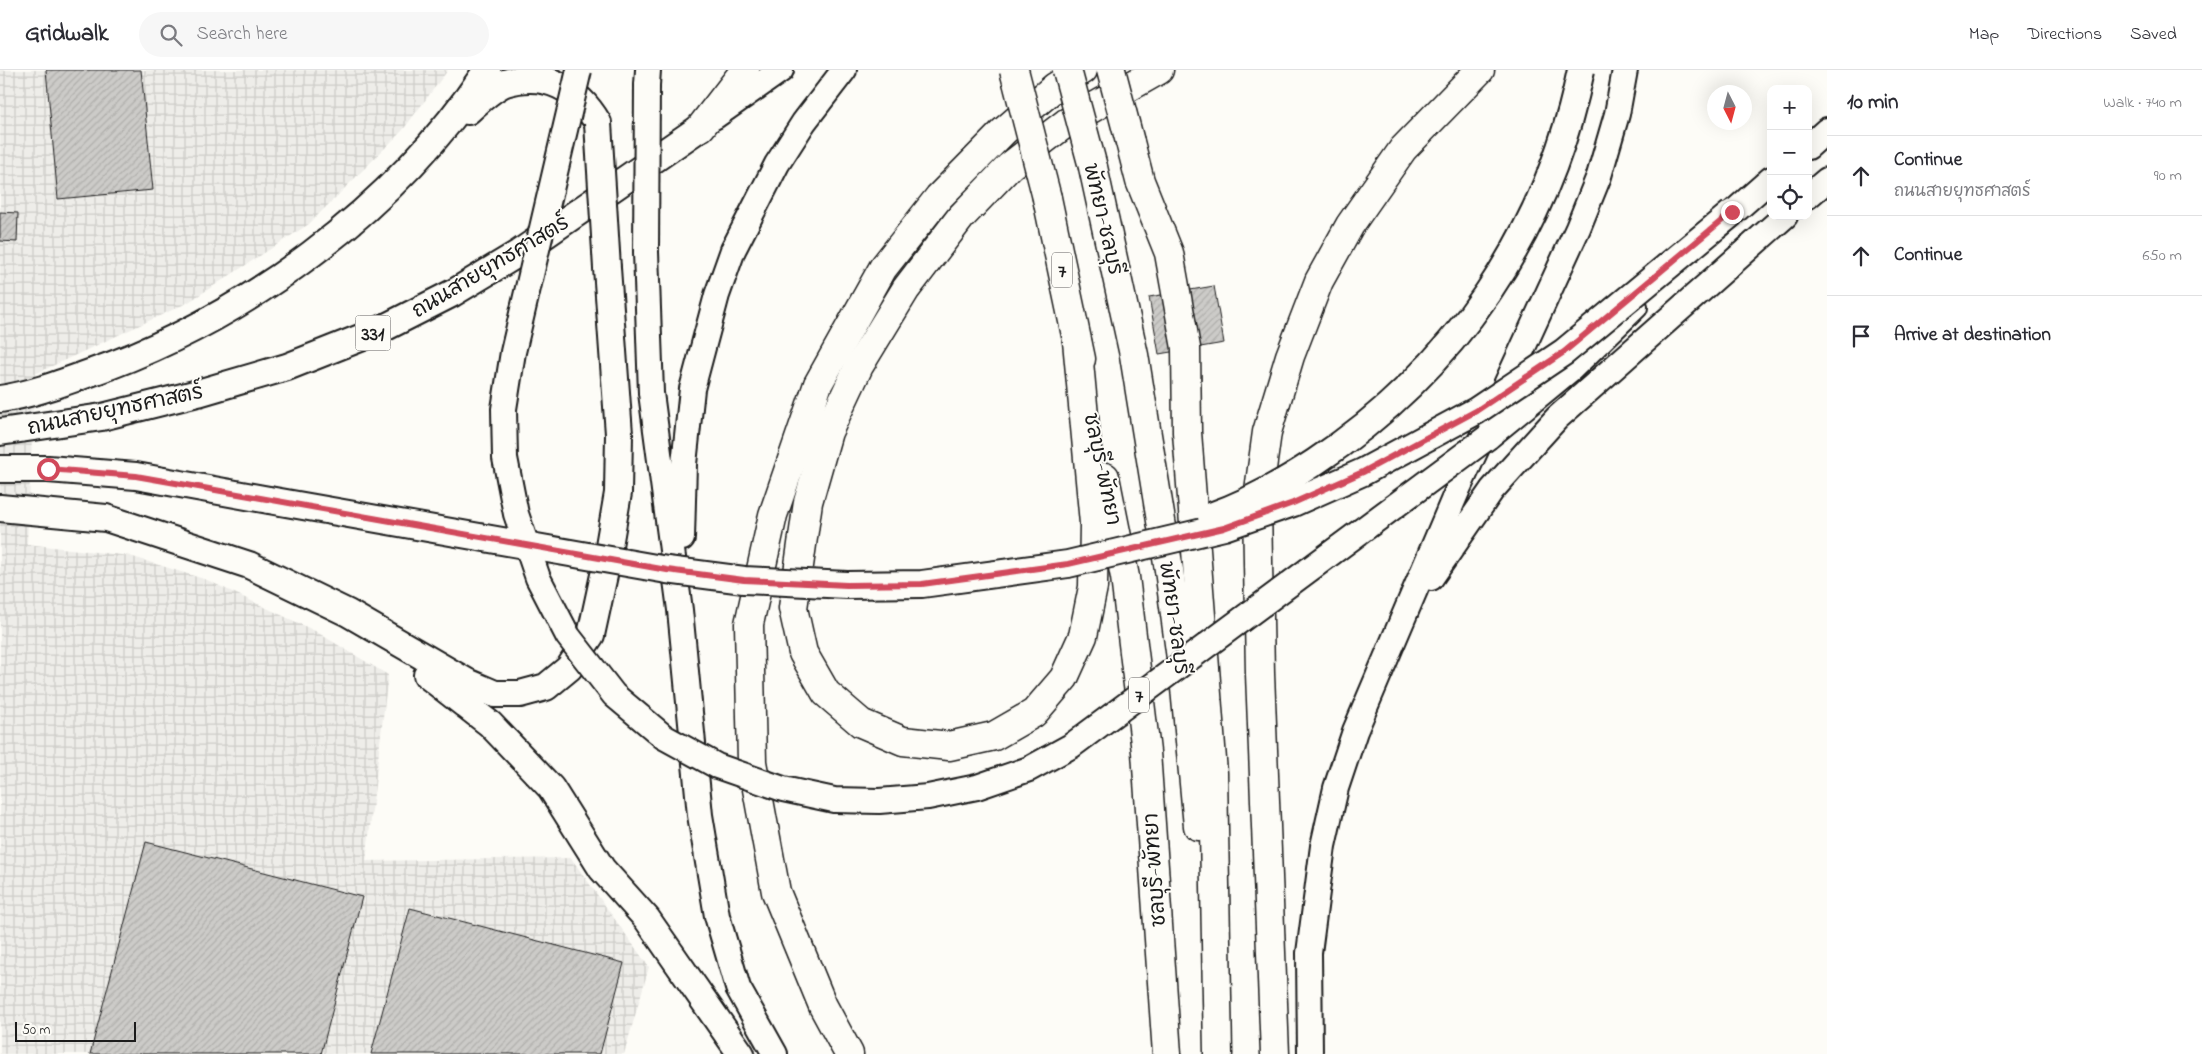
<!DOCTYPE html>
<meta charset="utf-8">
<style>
body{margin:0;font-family:"Indie Flower","Playpen Sans Thai",sans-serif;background:#f7f7f7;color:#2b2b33}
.controls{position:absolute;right:15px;top:15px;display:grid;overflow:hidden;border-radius:10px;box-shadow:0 5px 20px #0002}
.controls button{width:45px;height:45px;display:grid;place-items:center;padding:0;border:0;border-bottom:1px solid #e1e1e2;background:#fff;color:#2b2b33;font:25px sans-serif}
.compass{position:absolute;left:1707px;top:15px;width:45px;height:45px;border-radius:50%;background:#fff;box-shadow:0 5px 20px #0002;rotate:174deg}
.scale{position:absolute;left:15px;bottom:12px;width:121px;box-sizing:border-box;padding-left:5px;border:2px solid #1c1c1c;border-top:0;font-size:14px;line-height:18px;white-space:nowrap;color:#1c1c1c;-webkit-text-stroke:4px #fdfcf7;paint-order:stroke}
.stop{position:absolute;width:15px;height:15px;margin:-11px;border:4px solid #d1495b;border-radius:50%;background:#fff}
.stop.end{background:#d1495b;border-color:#fff;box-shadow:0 1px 5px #0008}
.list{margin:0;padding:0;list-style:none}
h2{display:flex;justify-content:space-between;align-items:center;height:65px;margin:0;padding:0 20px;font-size:21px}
h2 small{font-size:16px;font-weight:400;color:#7c7c81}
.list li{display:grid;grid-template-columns:32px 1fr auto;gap:15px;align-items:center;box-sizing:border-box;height:80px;padding:0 20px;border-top:1px solid #e1e1e2}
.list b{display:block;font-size:19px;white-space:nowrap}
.list p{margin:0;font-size:16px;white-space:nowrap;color:#7c7c81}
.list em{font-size:16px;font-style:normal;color:#7c7c81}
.icon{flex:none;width:28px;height:28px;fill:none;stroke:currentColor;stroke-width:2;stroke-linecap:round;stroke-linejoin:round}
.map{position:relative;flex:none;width:1827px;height:984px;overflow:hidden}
header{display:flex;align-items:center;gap:30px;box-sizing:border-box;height:70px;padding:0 25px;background:#fff;border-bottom:1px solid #e1e1e2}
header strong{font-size:24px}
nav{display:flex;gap:28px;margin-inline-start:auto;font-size:18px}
.search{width:350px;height:45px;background:#f7f7f7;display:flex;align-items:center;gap:12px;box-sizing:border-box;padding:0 18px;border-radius:28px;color:#7c7c81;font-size:19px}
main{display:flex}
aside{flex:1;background:#fff}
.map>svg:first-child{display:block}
</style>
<header>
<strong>Gridwalk</strong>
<div class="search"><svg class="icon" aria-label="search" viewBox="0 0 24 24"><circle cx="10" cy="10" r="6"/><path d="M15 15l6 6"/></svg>Search here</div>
<nav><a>Map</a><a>Directions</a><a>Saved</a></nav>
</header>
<main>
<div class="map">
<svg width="1827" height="984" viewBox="0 0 1827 984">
<defs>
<pattern id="industrial-grid" width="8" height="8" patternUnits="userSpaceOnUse" patternTransform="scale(1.25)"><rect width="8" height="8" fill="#eeede9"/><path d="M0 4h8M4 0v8" fill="none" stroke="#cccbc7"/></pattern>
<pattern id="building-hatch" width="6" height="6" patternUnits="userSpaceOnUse" patternTransform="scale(1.25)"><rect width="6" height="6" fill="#cccbc8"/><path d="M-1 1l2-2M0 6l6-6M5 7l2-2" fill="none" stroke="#afaeab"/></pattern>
</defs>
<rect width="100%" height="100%" fill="#fdfcf7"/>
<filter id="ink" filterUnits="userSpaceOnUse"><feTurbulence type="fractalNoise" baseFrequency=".02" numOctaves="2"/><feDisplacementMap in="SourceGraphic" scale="10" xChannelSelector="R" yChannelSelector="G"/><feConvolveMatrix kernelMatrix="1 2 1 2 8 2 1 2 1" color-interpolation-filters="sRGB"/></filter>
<g filter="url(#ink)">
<!-- industrial -->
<path fill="url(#industrial-grid)" d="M 0,0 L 448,0 L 402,61 L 309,154 L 187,233 L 35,304 L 27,474 L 130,486 L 207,510 L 315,561 L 388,605 L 366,791 L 571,788 L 649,897 L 624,984 L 0,984 Z"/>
<!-- building -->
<g fill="url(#building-hatch)" stroke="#1c1c1c">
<path d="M 46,0 L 141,0 L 153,120 L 58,129 Z"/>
<path d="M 0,142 L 18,143 L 17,172 L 0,171 Z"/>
<path d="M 1214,216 L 1224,273 L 1159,284 L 1149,227 Z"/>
<path d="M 146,772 L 362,827 L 321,984 L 90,984 Z"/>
<path d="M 410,838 L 624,893 L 600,984 L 371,984 Z"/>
</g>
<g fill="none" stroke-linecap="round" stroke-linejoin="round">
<!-- secondary casing -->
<g stroke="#1c1c1c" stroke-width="28">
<g id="secondary">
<path d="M 647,15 L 648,0"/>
<path d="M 714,47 L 781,0"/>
<path d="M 1808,77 L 1827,60"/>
<path d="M 1808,126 L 1827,110"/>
<path d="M 1718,156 L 1771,109"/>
<path d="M 646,182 L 651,323 L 680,540 L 700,745 L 717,846 L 738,918 L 775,984"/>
<path d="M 1488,367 L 1572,298 L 1635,237"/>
<path d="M 682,468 L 684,394 L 692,319 L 717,225 L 733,180 L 777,94 L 804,52 L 844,0"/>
<path d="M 1431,508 L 1492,420 L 1557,348 L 1785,146"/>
<path d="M 1310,984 L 1309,883 L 1323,776 L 1336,718 L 1355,661 L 1458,419 L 1578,158 L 1599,106 L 1617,44 L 1625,0"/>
</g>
</g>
<!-- primary casing -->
<g stroke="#1c1c1c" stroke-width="30">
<g id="primary">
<path d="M 468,41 C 479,31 491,19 505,13 C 546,0 578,19 598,53"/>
<path d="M 0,329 C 29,325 59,314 87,304 C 244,250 395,139 487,0"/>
<path d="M 0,362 L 102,347 L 198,323 L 287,297 L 378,261 L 453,223 L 519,183 L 701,57"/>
<path d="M 0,399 L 48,399 L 136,406 L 269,430"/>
<path d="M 0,438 L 106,448 L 249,495 L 348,543 L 467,612 L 495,624 L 520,624 L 546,617 L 569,598 L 591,565 L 604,505 L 618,423 L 619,364 L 607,198"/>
<path d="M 427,605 L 490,654 L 551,718 L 602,799 L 647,849 L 741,984"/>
</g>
</g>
<!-- highway casing -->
<g stroke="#1c1c1c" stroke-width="31">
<g id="highway">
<path d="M 701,57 L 745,0"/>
<path d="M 1130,72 L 1140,111 L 1169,183 L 1186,278 L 1187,362 L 1213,703 L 1218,984"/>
<path d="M 1093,97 L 1134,285 L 1169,500 L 1185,618 L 1198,756"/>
<path d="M 1047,128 L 1081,289"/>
<path d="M 1077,271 L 1094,453 L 1093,517 L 1083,566 L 1064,608 L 1034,643 L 994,666 L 949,676 L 903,671 L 861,653 L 826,623 L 803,583 L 793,538 L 808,432 L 828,362 L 859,296 L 906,219 L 961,147 L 1010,96 L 1066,53 L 1159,0"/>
<path d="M 1105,407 L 1125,507 L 1146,682 L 1167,984"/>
<path d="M 849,984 L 823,936 L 776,822 L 752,692 L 749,554 L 773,445 L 818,314 L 883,198 L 939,127 L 1004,61 L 1055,17 L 1083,0"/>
<path d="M 1275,984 L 1260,604 L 1257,435 L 1267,362 L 1290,286 L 1319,211 L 1350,155 L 1403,79 L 1480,0"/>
</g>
</g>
<!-- secondary -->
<use href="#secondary" stroke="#fdfcf7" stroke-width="24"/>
<!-- primary -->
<use href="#primary" stroke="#fdfcf7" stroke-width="26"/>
<!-- highway -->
<use href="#highway" stroke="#fdfcf7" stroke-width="28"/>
<!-- secondary-bridge casing -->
<g stroke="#1c1c1c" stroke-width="28" stroke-linecap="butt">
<g id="secondary-bridge">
<path d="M 579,0 L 513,282 L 504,339 L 505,388 L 516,444 L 538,508 L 568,566 L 614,625 L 664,667 L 717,696 L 783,719 L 834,730 L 879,731 L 928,727 L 977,717 L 1029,699 L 1071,676 L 1488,367"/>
<path d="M 646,182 L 647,15"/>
</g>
</g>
<!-- primary-bridge casing -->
<g stroke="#1c1c1c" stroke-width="30" stroke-linecap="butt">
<g id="primary-bridge">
<path d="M 598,53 L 607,198"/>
<path d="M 269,430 L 667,500 L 744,510 L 847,515 L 922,514 L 1068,494 L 1224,457 L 1293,433 L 1363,402 L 1476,341 L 1564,282 L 1732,143"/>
<path d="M 1211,446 C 1248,433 1283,413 1315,392 C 1454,300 1548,163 1581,0"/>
</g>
</g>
<!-- highway-bridge casing -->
<g stroke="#1c1c1c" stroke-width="31" stroke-linecap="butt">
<g id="highway-bridge">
<path d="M 1014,0 L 1047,128"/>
<path d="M 1067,0 L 1093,97"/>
<path d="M 1111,0 L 1130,72"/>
</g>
</g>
<!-- secondary-bridge -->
<use href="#secondary-bridge" stroke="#fdfcf7" stroke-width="24"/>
<!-- primary-bridge -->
<use href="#primary-bridge" stroke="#fdfcf7" stroke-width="26"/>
<!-- highway-bridge -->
<use href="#highway-bridge" stroke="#fdfcf7" stroke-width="28"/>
</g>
</g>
<g fill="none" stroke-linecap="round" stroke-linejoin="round" filter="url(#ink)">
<!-- route -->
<path stroke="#d1495b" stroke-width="6" d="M 48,399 L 136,406 L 667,500 L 744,510 L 847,515 L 922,514 L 1068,494 L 1224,458 L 1293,433 L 1363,402 L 1476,341 L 1564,282 L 1732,142"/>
</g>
<g text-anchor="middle" stroke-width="4" stroke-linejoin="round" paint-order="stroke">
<!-- shield labels -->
<g fill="#fdfcf7" stroke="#605f5e" stroke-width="1">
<rect x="1052" y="182.5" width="20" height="35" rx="4"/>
<rect x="355.5" y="245.5" width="35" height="35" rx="4"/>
<rect x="1129" y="607.5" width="20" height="35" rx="4"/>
</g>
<g font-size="20" font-weight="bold" fill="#1c1c1c">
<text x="1062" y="207">7</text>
<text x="373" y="270">331</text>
<text x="1139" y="632">7</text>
</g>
<!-- street labels -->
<g font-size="21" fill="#1c1c1c" stroke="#fdfcf7">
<text transform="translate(1104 149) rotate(77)" y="7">พัทยา-ชลบุรี</text>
<text transform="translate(490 196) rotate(-31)" y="7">ถนนสายยุทธศาสตร์</text>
<text transform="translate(115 339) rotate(-12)" y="7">ถนนสายยุทธศาสตร์</text>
<text transform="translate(1103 399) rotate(78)" y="7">ชลบุรี-พัทยา</text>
<text transform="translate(1175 548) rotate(82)" y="7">พัทยา-ชลบุรี</text>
<text transform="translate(1154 800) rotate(-94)" y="7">ชลบุรี-พัทยา</text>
</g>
</g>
</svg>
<div class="controls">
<button>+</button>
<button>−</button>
<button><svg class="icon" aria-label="locate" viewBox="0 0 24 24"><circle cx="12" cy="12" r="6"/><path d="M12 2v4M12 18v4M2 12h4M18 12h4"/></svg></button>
</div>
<svg class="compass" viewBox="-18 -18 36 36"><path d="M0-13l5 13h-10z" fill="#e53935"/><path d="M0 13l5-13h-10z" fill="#7c7c81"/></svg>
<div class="scale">50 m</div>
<div class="stop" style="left:48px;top:399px"></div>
<div class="stop end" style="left:1732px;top:142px"></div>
</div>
<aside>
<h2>10 min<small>Walk · 740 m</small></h2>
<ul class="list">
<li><svg class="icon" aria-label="ahead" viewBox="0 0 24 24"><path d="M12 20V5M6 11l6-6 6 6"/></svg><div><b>Continue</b><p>ถนนสายยุทธศาสตร์</p></div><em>90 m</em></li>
<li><svg class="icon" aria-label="ahead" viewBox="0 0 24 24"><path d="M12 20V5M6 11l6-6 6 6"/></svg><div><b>Continue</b></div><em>650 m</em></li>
<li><svg class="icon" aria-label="arrive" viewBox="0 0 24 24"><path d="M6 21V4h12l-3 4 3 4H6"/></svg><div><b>Arrive at destination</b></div></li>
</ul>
</aside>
</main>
